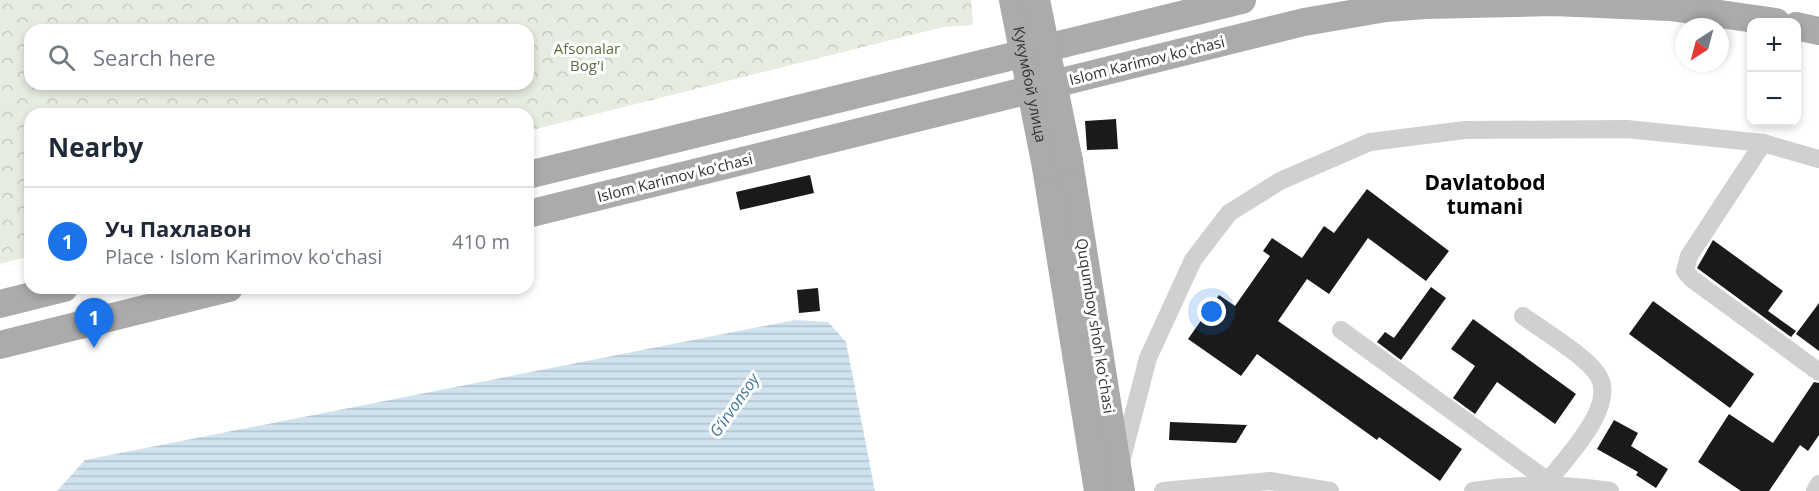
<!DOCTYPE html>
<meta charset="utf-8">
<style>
body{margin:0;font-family:"Open Sans",sans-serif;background:#f6f6f7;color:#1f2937}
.controls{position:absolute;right:18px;top:18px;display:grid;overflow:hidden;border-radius:12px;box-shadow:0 3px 9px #0003}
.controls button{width:54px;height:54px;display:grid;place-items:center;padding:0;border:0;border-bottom:2px solid #e0e1e3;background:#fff;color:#1f2937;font:30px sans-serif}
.compass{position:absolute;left:1675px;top:18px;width:54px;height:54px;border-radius:50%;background:#fff;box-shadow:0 3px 9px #0003;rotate:216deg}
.you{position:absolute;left:1212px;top:312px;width:21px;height:21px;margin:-15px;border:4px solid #fff;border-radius:50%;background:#1a73e8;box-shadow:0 0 0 9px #1a73e833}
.badge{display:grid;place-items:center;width:39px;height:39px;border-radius:50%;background:#1a73e8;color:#fff;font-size:20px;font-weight:700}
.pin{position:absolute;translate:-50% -50px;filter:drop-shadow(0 2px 3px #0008)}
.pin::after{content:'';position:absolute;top:32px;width:21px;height:18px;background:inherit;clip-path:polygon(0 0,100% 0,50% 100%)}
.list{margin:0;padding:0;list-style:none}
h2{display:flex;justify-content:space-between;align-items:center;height:78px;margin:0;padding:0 24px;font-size:26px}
h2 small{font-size:20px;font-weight:400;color:#747a83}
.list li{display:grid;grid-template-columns:39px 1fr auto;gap:18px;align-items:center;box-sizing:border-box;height:108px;padding:0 24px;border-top:2px solid #e0e1e3}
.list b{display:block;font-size:22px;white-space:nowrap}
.list p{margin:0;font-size:20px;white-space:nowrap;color:#747a83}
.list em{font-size:20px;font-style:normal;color:#747a83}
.icon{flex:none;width:33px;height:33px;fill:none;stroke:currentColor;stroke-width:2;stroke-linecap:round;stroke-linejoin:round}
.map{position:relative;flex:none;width:1819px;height:491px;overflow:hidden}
.search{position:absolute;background:#fff;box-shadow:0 3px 9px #0003;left:24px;top:24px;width:510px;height:66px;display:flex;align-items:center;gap:15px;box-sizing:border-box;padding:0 21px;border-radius:18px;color:#747a83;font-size:22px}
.panel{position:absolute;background:#fff;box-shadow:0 3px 9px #0003;left:24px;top:108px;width:510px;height:186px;border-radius:18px}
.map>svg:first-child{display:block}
</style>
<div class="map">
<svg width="1819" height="491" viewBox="0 0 1819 491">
<defs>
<pattern id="park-crowns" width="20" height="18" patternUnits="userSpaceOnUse" patternTransform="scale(1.5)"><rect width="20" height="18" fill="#e6ecdf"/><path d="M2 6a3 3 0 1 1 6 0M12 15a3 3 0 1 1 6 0" fill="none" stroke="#c6cbc0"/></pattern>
<pattern id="water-rules" width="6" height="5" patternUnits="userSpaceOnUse" patternTransform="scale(1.5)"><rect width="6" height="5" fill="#cfe2ee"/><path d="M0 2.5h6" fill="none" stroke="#b2c2cd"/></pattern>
</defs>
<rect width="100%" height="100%" fill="#fff"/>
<!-- park -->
<path fill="url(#park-crowns)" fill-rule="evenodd" d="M 0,0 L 971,0 L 973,25 L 943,27 L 528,131 L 528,114 L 30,114 L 30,256 L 0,264 ZM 30,30 L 528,30 L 528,84 L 30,84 Z"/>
<!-- water -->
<path fill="url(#water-rules)" d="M 795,320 L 828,322 L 846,342 L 875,491 L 57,491 L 85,460 Z"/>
<!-- building -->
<g fill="#1a1a1a">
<path d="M 1116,119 L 1118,149 L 1087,150 L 1085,121 Z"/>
<path d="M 810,175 L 814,193 L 740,210 L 736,192 Z"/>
<path d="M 1367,189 L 1449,251 L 1426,281 L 1368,238 L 1329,294 L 1307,279 L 1278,321 L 1462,449 L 1440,481 L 1379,437 L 1377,440 L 1257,354 L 1241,376 L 1188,339 L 1219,295 L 1235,306 L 1270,256 L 1263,251 L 1272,238 L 1302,258 L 1324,226 L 1334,233 Z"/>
<path d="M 1713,240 L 1783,291 L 1768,311 L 1796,331 L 1791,337 L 1697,268 Z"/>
<path d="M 1431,287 L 1446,298 L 1401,360 L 1377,342 L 1385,332 L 1394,338 Z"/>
<path d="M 818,288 L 820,311 L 799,313 L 797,290 Z"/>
<path d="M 1653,301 L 1754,374 L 1730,408 L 1629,334 Z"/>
<path d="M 1819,303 L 1819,351 L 1796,334 Z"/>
<path d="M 1473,319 L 1576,394 L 1555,424 L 1497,382 L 1475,414 L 1453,398 L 1475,366 L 1451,349 Z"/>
<path d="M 1814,382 L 1819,383 L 1819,435 L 1808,451 L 1800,445 L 1769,491 L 1741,491 L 1698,462 L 1729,414 L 1773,443 Z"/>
<path d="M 1614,420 L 1638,433 L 1631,446 L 1668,469 L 1656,488 L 1636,475 L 1638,472 L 1597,449 Z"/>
<path d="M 1170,422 L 1247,425 L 1236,443 L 1169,440 Z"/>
</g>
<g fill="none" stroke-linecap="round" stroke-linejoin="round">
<!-- street -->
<g stroke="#d0d0d0" stroke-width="18">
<path d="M 1763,143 L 1689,256 L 1685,271 L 1692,279 L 1819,372"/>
<path d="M 1523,316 C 1541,329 1589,358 1599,377 C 1616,407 1566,458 1548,481"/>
<path d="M 1341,330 L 1556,487"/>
<path d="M 1121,462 L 1148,358 L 1193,260 L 1229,213 L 1280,181 L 1370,142 L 1465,130 L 1627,129 L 1763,143 L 1819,159"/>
<path d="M 1163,491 L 1270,481 L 1330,491"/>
<path d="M 1473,491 C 1517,484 1566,484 1610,491"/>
<path d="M 1815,491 L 1819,484"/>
</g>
<!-- primary -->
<g stroke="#ababab" stroke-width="28">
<path d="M 1796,26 L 1819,31"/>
<path d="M 1069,161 L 1121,491"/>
<path d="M 1046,167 L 1098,491"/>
<path d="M 528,175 L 1242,0"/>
<path d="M 528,214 L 1304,22 L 1386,8 L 1426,5 L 1553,2 L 1670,7 L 1776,22"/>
<path d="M 0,304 L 64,288"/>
<path d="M 0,345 L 229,288"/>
</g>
<!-- primary-bridge -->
<g stroke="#ababab" stroke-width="28">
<path id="s1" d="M 1013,0 L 1046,167"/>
<path d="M 1036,0 L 1069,161"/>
</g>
</g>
<g text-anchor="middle" stroke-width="6" stroke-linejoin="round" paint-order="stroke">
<!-- park labels -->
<g font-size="15" fill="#56703f" stroke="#fff">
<text x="587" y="54">Afsonalar<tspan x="587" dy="17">Bog'i</tspan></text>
</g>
<!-- street labels -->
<g font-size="15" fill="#333" stroke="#fff">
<text transform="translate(1147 61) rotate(-14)" y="5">Islom Karimov koʻchasi</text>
<text dy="5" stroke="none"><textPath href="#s1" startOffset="86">Кукумбой улица</textPath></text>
<text transform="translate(675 178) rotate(-14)" y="5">Islom Karimov koʻchasi</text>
<text transform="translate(1095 326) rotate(81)" y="5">Ququmboy shoh koʻchasi</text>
</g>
<!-- water labels -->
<g font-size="16" font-style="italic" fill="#3f7597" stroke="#fff">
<text transform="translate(734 405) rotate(-55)" y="6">G‘irvonsoy</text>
</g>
<!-- district labels -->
<g font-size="21" font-weight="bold" fill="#000" stroke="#fff">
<text x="1485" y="190">Davlatobod<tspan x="1485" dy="24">tumani</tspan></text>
</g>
</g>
</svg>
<div class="controls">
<button>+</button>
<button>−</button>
</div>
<svg class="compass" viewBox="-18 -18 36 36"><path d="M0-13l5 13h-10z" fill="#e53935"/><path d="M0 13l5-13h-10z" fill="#747a83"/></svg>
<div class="you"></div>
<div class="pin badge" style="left:94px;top:348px">1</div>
<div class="search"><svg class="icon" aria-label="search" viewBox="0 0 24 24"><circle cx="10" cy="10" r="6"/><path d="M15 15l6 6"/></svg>Search here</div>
<section class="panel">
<h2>Nearby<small></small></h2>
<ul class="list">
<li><span class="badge">1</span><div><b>Уч Пахлавон</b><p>Place · Islom Karimov koʻchasi</p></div><em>410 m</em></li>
</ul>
</section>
</div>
